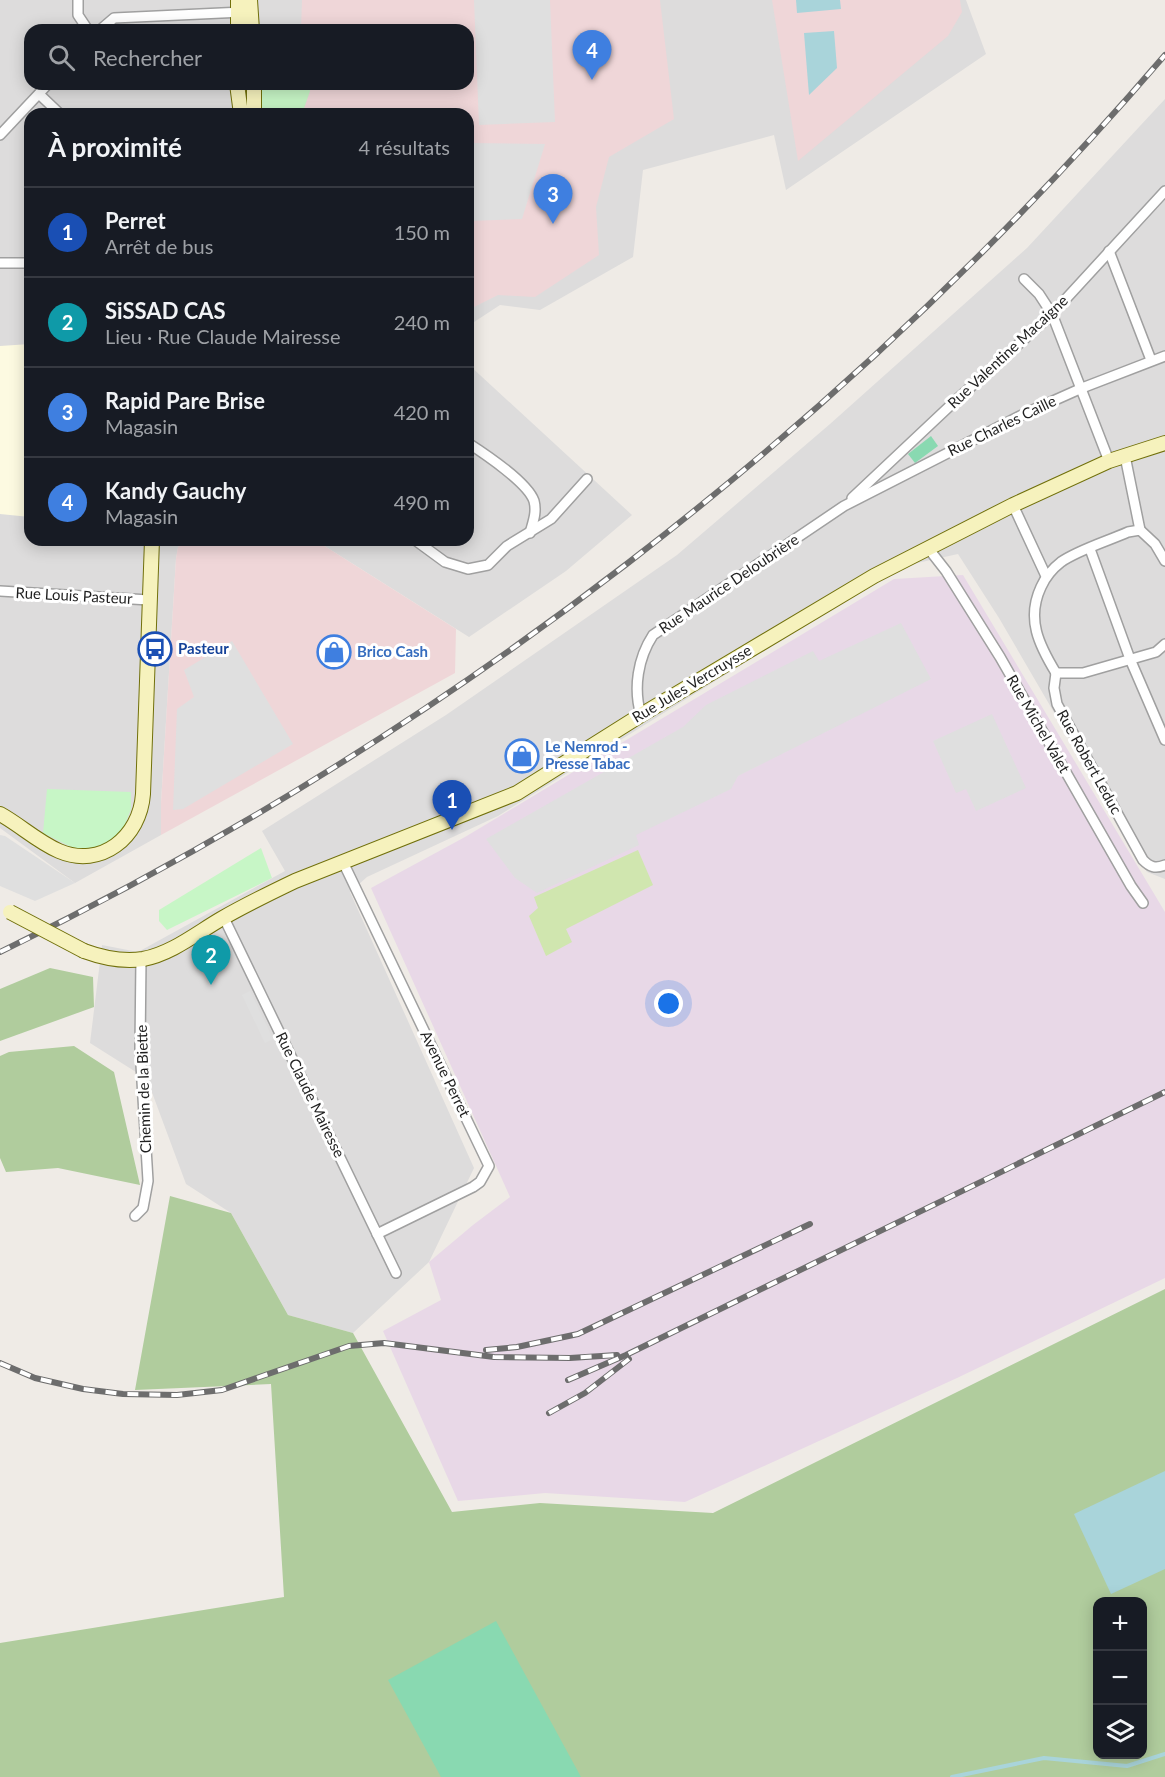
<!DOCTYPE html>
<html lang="fr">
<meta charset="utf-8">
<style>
body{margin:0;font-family:Lato,sans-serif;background:#20242c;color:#f1f3f6}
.controls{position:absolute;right:18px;bottom:18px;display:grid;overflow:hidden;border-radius:12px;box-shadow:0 3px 15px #0003}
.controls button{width:54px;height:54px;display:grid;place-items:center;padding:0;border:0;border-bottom:2px solid #363941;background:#171b24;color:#f1f3f6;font:30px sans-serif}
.you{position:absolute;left:669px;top:1004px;width:21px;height:21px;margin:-15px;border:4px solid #fff;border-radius:50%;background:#1a73e8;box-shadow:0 0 0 9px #1a73e833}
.badge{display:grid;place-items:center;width:39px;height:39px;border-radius:50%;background:#1a73e8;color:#fff;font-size:20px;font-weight:700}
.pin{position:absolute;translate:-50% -50px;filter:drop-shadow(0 2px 3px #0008)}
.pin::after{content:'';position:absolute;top:32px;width:21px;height:18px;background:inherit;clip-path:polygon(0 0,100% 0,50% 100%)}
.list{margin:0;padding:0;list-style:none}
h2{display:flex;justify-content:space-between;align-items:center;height:78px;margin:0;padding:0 24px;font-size:26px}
h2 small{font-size:20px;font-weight:400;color:#9ea1a6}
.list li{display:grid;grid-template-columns:39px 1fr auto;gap:18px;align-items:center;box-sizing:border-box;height:90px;padding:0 24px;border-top:2px solid #363941}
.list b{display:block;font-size:22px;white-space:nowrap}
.list p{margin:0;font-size:20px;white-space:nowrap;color:#9ea1a6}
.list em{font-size:20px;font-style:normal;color:#9ea1a6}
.icon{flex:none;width:33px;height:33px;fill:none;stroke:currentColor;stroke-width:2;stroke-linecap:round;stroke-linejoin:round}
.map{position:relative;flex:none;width:1165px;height:1777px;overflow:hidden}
.search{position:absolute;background:#171b24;box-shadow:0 3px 15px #0003;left:24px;top:24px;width:450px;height:66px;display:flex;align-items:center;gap:15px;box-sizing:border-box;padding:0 21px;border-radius:18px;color:#9ea1a6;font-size:22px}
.panel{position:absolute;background:#171b24;box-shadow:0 3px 15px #0003;left:24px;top:108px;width:450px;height:438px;border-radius:18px}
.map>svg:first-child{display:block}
</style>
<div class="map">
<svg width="1165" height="1777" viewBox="0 0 1165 1777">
<rect width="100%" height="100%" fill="#efebe6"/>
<!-- residential -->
<g fill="#dddcdc" fill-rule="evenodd">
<path d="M 0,0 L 966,0 L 986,54 L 786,190 L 774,135 L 643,170 L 633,257 L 540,310 L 500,305 L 468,326 L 468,114 L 30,114 L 30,540 L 187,540 L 178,547 L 176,559 L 161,803 L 161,835 L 75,883 L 0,828 ZM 30,30 L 468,30 L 468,84 L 30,84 Z"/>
<path d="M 1165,99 L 1165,879 L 1147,872 L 999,618 L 958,554 L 899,567 L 498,816 L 367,877 L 350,892 L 474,1168 L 429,1262 L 353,1333 L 288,1315 L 231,1213 L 186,1184 L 147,1079 L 90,1043 L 102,945 L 138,952 L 285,871 L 262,831 L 446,715 L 677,555 L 830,424 L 1027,248 Z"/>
<path d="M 468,364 L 632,515 L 566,571 L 469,637 L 315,540 L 468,540 Z"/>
</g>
<!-- commercial -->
<g fill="#efd6d8">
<path d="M 302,0 L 660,0 L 674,119 L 609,157 L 596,207 L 599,255 L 535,297 L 498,295 L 468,310 L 468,114 L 302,114 L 310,91 L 307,84 L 468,84 L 468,30 L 301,30 Z"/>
<path d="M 772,0 L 960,0 L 962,12 L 948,36 L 798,161 Z"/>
<path d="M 187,540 L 315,540 L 456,629 L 455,673 L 161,835 L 161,803 L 176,559 L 178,547 Z"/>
</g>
<!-- industrial -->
<path fill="#e8d8e7" d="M 963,575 L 1165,912 L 1165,1278 L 957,1378 L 685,1502 L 545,1493 L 458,1501 L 383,1331 L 441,1300 L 429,1262 L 473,1225 L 510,1197 L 371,888 L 465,837 L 894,579 Z"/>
<!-- education -->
<path fill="#fdfae1" d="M 30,344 L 30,517 L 0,514 L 0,346 Z"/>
<!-- grass -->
<path fill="#d0e6af" d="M 638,850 L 653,885 L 566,929 L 572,942 L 546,956 L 529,916 L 538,908 L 534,897 Z"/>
<!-- forest -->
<g fill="#b0cc9d" fill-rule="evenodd">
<path d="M 50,968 L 93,977 L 94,1007 L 0,1041 L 0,989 Z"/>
<path d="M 74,1046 L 114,1072 L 140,1185 L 58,1168 L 6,1172 L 0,1158 L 0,1056 L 9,1052 Z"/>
<path d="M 170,1196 L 231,1213 L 288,1315 L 353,1333 L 452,1512 L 540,1503 L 713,1513 L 1165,1289 L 1165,1777 L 0,1777 L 0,1643 L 284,1597 L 271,1384 L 135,1390 ZM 1098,1602 L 1142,1602 L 1142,1754 L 1098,1754 Z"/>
</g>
<!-- park -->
<g fill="#c7f6c6">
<path d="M 259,84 L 307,84 L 310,91 L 302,114 L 257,114 Z"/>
<path d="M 47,789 L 131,792 L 131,809 L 122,832 L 99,848 L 75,849 L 43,833 Z"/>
<path d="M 261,848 L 272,878 L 167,930 L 159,921 L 159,910 Z"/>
</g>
<!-- pitch -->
<g fill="#89d9b1">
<path d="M 931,436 L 938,446 L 915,463 L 908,454 Z"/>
<path d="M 496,1621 L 581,1777 L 441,1777 L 388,1680 Z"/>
</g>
<!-- parking -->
<g fill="#dfdfdf">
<path d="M 474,0 L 550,0 L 555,122 L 479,125 Z"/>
<path d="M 468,143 L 545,144 L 522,219 L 468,221 Z"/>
<path d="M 901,623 L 931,679 L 738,776 L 731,789 L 636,835 L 639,845 L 537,893 L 515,878 L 486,839 L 683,727 L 706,705 L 813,651 L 819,661 Z"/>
<path d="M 232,641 L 293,744 L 183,809 L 173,810 L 177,709 L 194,697 L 184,670 Z"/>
<path d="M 992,714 L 1026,788 L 976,811 L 966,789 L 956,793 L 933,741 Z"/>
<path d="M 0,835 L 5,836 L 75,883 L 35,901 L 0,886 Z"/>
<path d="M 250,991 L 273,1039 L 265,1043 L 242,995 Z"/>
</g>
<!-- water -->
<g fill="#a9d4da">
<path d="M 796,0 L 840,0 L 841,9 L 797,13 Z"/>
<path d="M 834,31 L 837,68 L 809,95 L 804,33 Z"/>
<path d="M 1165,1471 L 1165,1569 L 1111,1594 L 1074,1514 Z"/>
</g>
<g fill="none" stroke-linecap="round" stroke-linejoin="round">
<!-- stream -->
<path stroke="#a9d4da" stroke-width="4" d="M 952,1777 L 1044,1758 L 1127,1766 L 1165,1754"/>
<!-- street casing -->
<g stroke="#a0a0a0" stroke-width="12">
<g id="street">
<path d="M 78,0 L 78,15 L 88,30"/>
<path d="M 100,30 L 114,18 L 243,12"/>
<path d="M 39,94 L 60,114"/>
<path d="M 0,135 L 48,84"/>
<path d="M 1109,251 L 1151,360"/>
<path d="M 0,263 L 30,263"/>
<path d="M 1024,279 L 1039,294 L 1052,314 L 1109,461"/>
<path d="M 468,443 C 485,454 528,483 534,501 C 537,512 533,522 530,533"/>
<path d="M 1125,456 L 1140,530"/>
<path d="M 852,498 L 954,402 L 1052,314 L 1165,191"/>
<path d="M 1013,505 L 1046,576"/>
<path d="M 415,540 L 445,562 L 468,569 L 488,565 L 507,546 L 551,519 L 587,479"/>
<path d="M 928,548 L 946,571 L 1000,657 L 1131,886 L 1143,903"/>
<path d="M 1090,549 L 1130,659 L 1165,740"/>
<path d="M 0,591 L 149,600"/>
<path d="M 1056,673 C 1039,645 1026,619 1041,587 C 1045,578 1052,569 1061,562 C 1078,550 1108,541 1128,532 L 1140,530 L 1155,544 L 1165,561"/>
<path d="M 1056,673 L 1054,688 L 1057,704 L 1143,860 C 1150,867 1155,869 1165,865"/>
<path d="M 1056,673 L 1083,673 L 1156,652 L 1165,644"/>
<path d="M 641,715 C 633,688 638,658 653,635 L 844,506 L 1026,413 L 1082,388 L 1165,356"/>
<path d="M 343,862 L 489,1166 L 480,1182 L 473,1187 L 377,1234"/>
<path d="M 224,918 L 396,1273"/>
<path d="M 135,1216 L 143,1208 L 148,1181 L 140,1048 L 141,959"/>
</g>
</g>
<!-- secondary casing -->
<g stroke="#71700b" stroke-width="16">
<g id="secondary">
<path d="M 250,0 L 252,30"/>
<path d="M 238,30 L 238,0"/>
<path d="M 237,84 L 241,114"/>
<path d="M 254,114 L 254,84"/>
<path d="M 0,814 C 20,825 38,842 59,851 C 101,869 140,837 143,794 L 152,540"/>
<path d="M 84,951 C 103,958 123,962 143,959 C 171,954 197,933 221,919 C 245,905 270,893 295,881 L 517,793 L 641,715 L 874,576 L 1013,505 L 1109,461 L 1165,443"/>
</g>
</g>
<!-- street -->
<use href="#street" stroke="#fff" stroke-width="9"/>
<!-- secondary -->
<use href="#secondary" stroke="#f6f2bd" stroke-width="14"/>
<!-- rail casing -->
<g stroke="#6d6d6d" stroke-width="6">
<g id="rail">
<path d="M 0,952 C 440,739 847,426 1165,55"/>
<path d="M 486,1350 L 517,1347 L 578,1334 L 810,1224"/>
<path d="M 0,1363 L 35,1378 L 83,1389 L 123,1394 L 177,1395 L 222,1390 L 349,1346 L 384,1343 L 494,1357 L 570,1358 L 617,1355"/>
<path d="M 568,1380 L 626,1355 L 1165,1092"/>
<path d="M 549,1413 L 585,1393 L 629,1359"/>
</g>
</g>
<!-- rail -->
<use href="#rail" stroke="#fff" stroke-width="4" stroke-dasharray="11" stroke-linecap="butt"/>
<!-- secondary-bridge casing -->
<g stroke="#71700b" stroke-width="16" stroke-linecap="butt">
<path id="secondary-bridge" d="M 10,912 L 84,951"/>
</g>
<!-- secondary-bridge -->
<use href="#secondary-bridge" stroke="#f6f2bd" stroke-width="14"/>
</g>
<!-- icons -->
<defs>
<g id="bus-ring" transform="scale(1.725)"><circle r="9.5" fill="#fff" stroke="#1a4fb4" stroke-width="1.5"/><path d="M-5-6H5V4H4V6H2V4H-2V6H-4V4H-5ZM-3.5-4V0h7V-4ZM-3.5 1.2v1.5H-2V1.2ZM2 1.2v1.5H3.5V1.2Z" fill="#1a4fb4"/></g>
<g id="shop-ring" transform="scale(1.725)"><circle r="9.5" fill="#fff" stroke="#3f7fe0" stroke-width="1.5"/><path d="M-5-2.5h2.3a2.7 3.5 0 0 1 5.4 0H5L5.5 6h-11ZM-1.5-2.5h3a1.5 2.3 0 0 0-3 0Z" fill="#3f7fe0"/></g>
</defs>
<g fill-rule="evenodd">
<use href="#bus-ring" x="155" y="649"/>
<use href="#shop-ring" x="334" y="652"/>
<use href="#shop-ring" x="522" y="756"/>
</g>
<g text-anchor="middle" stroke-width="6" stroke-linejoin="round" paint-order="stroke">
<!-- street labels -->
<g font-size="15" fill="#1f1f1f" stroke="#fff">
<text transform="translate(1008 352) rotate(-43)" y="5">Rue Valentine Macaigne</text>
<text transform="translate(1002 426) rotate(-26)" y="5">Rue Charles Caille</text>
<text transform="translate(729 584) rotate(-34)" y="5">Rue Maurice Deloubrière</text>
<text transform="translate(74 596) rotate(3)" y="5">Rue Louis Pasteur</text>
<text transform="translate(692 684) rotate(-31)" y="5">Rue Jules Vercruysse</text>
<text transform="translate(1038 724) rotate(60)" y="5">Rue Michel Valet</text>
<text transform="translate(1089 762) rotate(61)" y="5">Rue Robert Leduc</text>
<text transform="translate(445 1074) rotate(64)" y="5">Avenue Perret</text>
<text transform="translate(144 1089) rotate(-92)" y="5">Chemin de la Biette</text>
<text transform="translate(310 1095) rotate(64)" y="5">Rue Claude Mairesse</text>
</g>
<!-- transit labels -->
<g font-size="15" font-weight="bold" fill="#164399" stroke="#fff" text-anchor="start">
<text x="178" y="654">Pasteur</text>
</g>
<!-- shop labels -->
<g font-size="15" font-weight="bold" fill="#366cbe" stroke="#fff" text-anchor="start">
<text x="357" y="657">Brico Cash</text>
<text x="545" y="752">Le Nemrod -<tspan x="545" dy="17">Presse Tabac</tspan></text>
</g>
</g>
</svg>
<div class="controls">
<button>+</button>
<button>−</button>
<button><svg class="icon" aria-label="layers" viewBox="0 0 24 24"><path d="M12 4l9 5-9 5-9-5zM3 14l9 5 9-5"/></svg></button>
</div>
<div class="you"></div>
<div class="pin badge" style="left:452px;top:830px;background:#1a4fb4">1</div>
<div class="pin badge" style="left:211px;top:985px;background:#0f9aa8">2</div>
<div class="pin badge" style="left:553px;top:224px;background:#3f7fe0">3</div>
<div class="pin badge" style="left:592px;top:80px;background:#3f7fe0">4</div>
<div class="search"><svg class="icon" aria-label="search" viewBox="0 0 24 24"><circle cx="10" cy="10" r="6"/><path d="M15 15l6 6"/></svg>Rechercher</div>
<section class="panel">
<h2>À proximité<small>4 résultats</small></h2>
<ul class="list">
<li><span class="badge" style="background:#1a4fb4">1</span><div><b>Perret</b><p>Arrêt de bus</p></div><em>150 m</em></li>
<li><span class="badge" style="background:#0f9aa8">2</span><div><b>SiSSAD CAS</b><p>Lieu · Rue Claude Mairesse</p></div><em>240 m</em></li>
<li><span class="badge" style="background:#3f7fe0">3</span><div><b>Rapid Pare Brise</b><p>Magasin</p></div><em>420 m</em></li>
<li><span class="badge" style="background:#3f7fe0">4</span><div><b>Kandy Gauchy</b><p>Magasin</p></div><em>490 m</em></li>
</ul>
</section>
</div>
